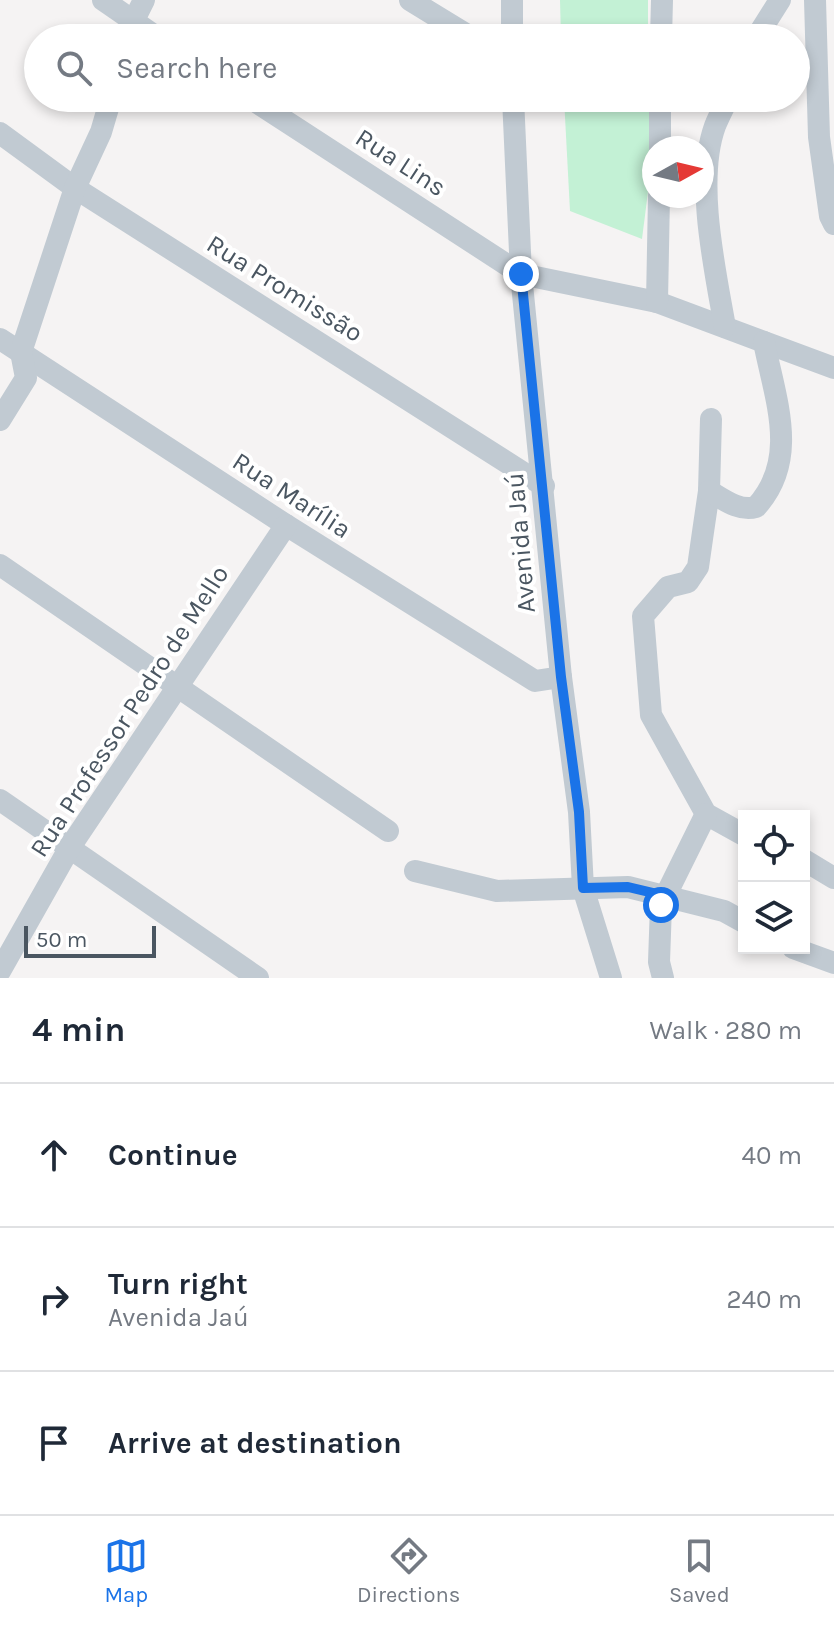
<!DOCTYPE html>
<meta charset="utf-8">
<style>
body{margin:0;font-family:Karla,sans-serif;background:#f6f6f7;color:#1f2937}
.controls{position:absolute;right:24px;bottom:24px;display:grid;overflow:hidden;border-radius:0px;box-shadow:0 4px 12px #0003}
.controls button{width:72px;height:72px;display:grid;place-items:center;padding:0;border:0;border-bottom:2px solid #e0e1e3;background:#fff;color:#1f2937;font:40px sans-serif}
.compass{position:absolute;left:642px;top:136px;width:72px;height:72px;border-radius:50%;background:#fff;box-shadow:0 4px 12px #0003;rotate:82deg}
.scale{position:absolute;left:24px;bottom:20px;width:132px;box-sizing:border-box;padding-left:8px;border:4px solid #4a5661;border-top:0;font-size:22px;line-height:28px;white-space:nowrap;color:#4a5661;-webkit-text-stroke:6px #fff;paint-order:stroke}
.stop{position:absolute;width:24px;height:24px;margin:-18px;border:6px solid #1a73e8;border-radius:50%;background:#fff}
.stop.end{background:#1a73e8;border-color:#fff;box-shadow:0 2px 8px #0008}
.list{margin:0;padding:0;list-style:none}
h2{display:flex;justify-content:space-between;align-items:center;height:104px;margin:0;padding:0 32px;font-size:34px}
h2 small{font-size:26px;font-weight:400;color:#747a83}
.list li{display:grid;grid-template-columns:52px 1fr auto;gap:24px;align-items:center;box-sizing:border-box;height:144px;padding:0 32px;border-top:2px solid #e0e1e3}
.list b{display:block;font-size:30px;white-space:nowrap}
.list p{margin:0;font-size:26px;white-space:nowrap;color:#747a83}
.list em{font-size:26px;font-style:normal;color:#747a83}
.icon{flex:none;width:44px;height:44px;fill:none;stroke:currentColor;stroke-width:2;stroke-linecap:round;stroke-linejoin:round}
.map{position:relative;flex:none;width:834px;height:978px;overflow:hidden}
.search{position:absolute;background:#fff;box-shadow:0 4px 12px #0003;left:24px;right:24px;top:24px;height:88px;display:flex;align-items:center;gap:20px;box-sizing:border-box;padding:0 28px;border-radius:44px;color:#747a83;font-size:30px}
.sheet{height:536px;background:#fff}
nav{display:flex;justify-content:space-around;align-items:center;box-sizing:border-box;height:112px;border-top:2px solid #e0e1e3;background:#fff;font-size:22px;color:#747a83}
nav a{display:grid;justify-items:center;gap:4px}
nav .on{color:#1a73e8}
.map>svg:first-child{display:block}
</style>
<div class="map">
<svg width="834" height="978" viewBox="0 0 834 978">
<rect width="100%" height="100%" fill="#f5f3f3"/>
<!-- green -->
<g fill="#c3f1d5">
<path d="M 560,0 L 648,0 L 648,38 L 561,38 Z"/>
<path d="M 564,98 L 649,98 L 650,176 L 642,239 L 570,211 Z"/>
</g>
<g fill="none" stroke-linecap="round" stroke-linejoin="round">
<!-- minor -->
<g stroke="#c1cad2" stroke-width="22">
<path d="M 103,0 L 158,38"/>
<path d="M 410,0 L 472,38"/>
<path d="M 815,0 L 819,137 L 830,216 L 834,224"/>
<path d="M 128,38 L 133,22 L 144,0"/>
<path d="M 512,38 L 512,0"/>
<path d="M 661,38 L 662,0"/>
<path d="M 756,38 L 780,0"/>
<path d="M 250,98 L 521,274 L 657,302 L 834,368"/>
<path d="M 513,98 L 521,274 L 561,677 L 579,812 L 583,888 L 611,978"/>
<path d="M 0,133 L 75,188 L 544,486"/>
<path d="M 660,148 L 660,98"/>
<path d="M 657,302 L 659,196"/>
<path d="M 725,327 C 715,270 695,181 715,126 C 719,116 724,107 728,98"/>
<path d="M 0,339 L 286,525 L 535,681 L 561,677"/>
<path d="M 711,419 L 709,491 L 703,532 L 698,567 L 688,582 L 668,587 L 643,616 L 651,715 L 706,814 L 744,835"/>
<path d="M 0,420 L 26,378 L 21,352 L 75,188 L 101,132 L 111,98"/>
<path d="M 709,491 C 723,499 739,512 756,507 C 800,459 775,399 764,342"/>
<path d="M 0,565 L 388,831"/>
<path d="M 0,800 L 258,978"/>
<path d="M 804,860 L 834,878"/>
<path d="M 415,871 L 497,891 L 628,887 L 724,911 L 744,922"/>
<path d="M 793,948 L 834,963"/>
<path d="M 0,971 L 70,847 L 286,525"/>
<path d="M 663,978 L 659,962 L 661,905 L 706,814"/>
</g>
</g>
<g fill="none" stroke-linecap="round" stroke-linejoin="round">
<!-- route -->
<path stroke="#1a73e8" stroke-width="10" d="M 521,274 L 561,677 L 579,812 L 583,888 L 628,887 L 666,896 L 661,905"/>
</g>
<g text-anchor="middle" stroke-width="8" stroke-linejoin="round" paint-order="stroke">
<!-- street labels -->
<g font-size="26" fill="#4a5661" stroke="#fff">
<text transform="translate(401 162) rotate(33)" y="9">Rua Lins</text>
<text transform="translate(285 288) rotate(32)" y="9">Rua Promissão</text>
<text transform="translate(292 495) rotate(33)" y="9">Rua Marília</text>
<text transform="translate(520 543) rotate(-95)" y="9">Avenida Jaú</text>
<text transform="translate(129 711) rotate(-57)" y="9">Rua Professor Pedro de Mello</text>
</g>
</g>
</svg>
<div class="controls">
<button><svg class="icon" aria-label="locate" viewBox="0 0 24 24"><circle cx="12" cy="12" r="6"/><path d="M12 2v4M12 18v4M2 12h4M18 12h4"/></svg></button>
<button><svg class="icon" aria-label="layers" viewBox="0 0 24 24"><path d="M12 4l9 5-9 5-9-5zM3 14l9 5 9-5"/></svg></button>
</div>
<svg class="compass" viewBox="-18 -18 36 36"><path d="M0-13l5 13h-10z" fill="#e53935"/><path d="M0 13l5-13h-10z" fill="#747a83"/></svg>
<div class="scale">50 m</div>
<div class="stop" style="left:661px;top:905px"></div>
<div class="stop end" style="left:521px;top:274px"></div>
<div class="search"><svg class="icon" aria-label="search" viewBox="0 0 24 24"><circle cx="10" cy="10" r="6"/><path d="M15 15l6 6"/></svg>Search here</div>
</div>
<section class="sheet">
<h2>4 min<small>Walk · 280 m</small></h2>
<ul class="list">
<li><svg class="icon" aria-label="ahead" viewBox="0 0 24 24"><path d="M12 20V5M6 11l6-6 6 6"/></svg><div><b>Continue</b></div><em>40 m</em></li>
<li><svg class="icon" aria-label="right" viewBox="0 0 24 24"><path d="M7 20v-9h11M14 6l5 5-5 5"/></svg><div><b>Turn right</b><p>Avenida Jaú</p></div><em>240 m</em></li>
<li><svg class="icon" aria-label="arrive" viewBox="0 0 24 24"><path d="M6 21V4h12l-3 4 3 4H6"/></svg><div><b>Arrive at destination</b></div></li>
</ul>
</section>
<nav>
<a class="on"><svg class="icon" aria-label="map" viewBox="0 0 24 24"><path d="M3 6l6-2 6 2 6-2v14l-6 2-6-2-6 2zM9 4v14M15 6v14"/></svg>Map</a>
<a><svg class="icon" aria-label="directions" viewBox="0 0 24 24"><path d="M12 3l9 9-9 9-9-9zM9 14v-3h6M13 9l2 2-2 2"/></svg>Directions</a>
<a><svg class="icon" aria-label="saved" viewBox="0 0 24 24"><path d="M7 4h10v16l-5-4-5 4z"/></svg>Saved</a>
</nav>
